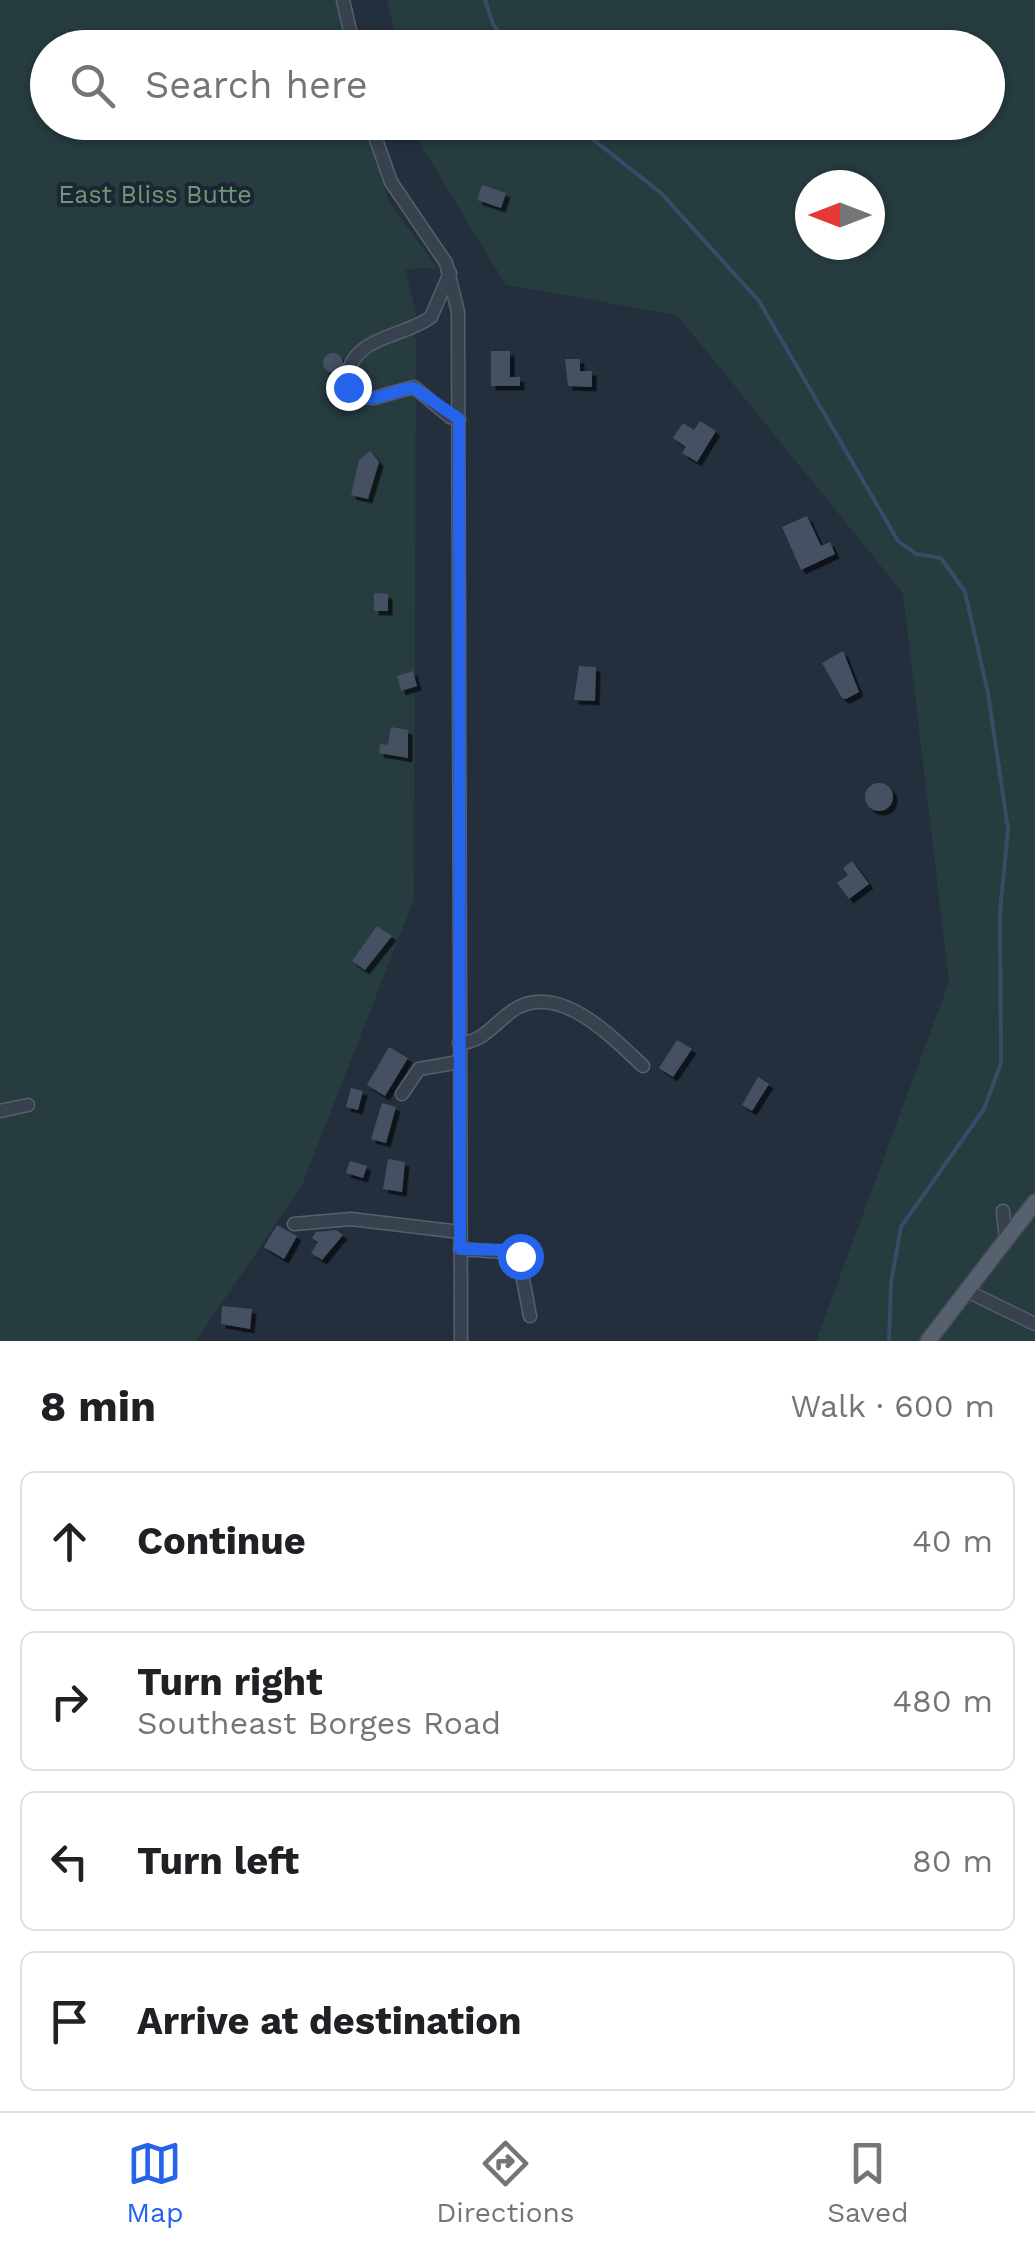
<!DOCTYPE html>
<meta charset="utf-8">
<style>
body{margin:0;font-family:"Work Sans",sans-serif;background:#f2f2f2;color:#202124}
.compass{position:absolute;left:795px;top:170px;width:90px;height:90px;border-radius:50%;background:#fff;box-shadow:0 2px 8px #0004;rotate:270deg}
.stop{position:absolute;width:30px;height:30px;margin:-22px;border:8px solid #2563eb;border-radius:50%;background:#fff}
.stop.end{background:#2563eb;border-color:#fff;box-shadow:0 2px 10px #0008}
.list{margin:0;padding:0;list-style:none}
h2{display:flex;justify-content:space-between;align-items:center;height:130px;margin:0;padding:0 40px;font-size:42px}
h2 small{font-size:32px;font-weight:400;color:#757577}
.list li{display:grid;grid-template-columns:65px 1fr auto;gap:30px;align-items:center;box-sizing:border-box;height:140px;margin:0 20px 20px;padding:0 20px;border:2px solid #e0e0e0;border-radius:15px}
.list b{display:block;font-size:38px;white-space:nowrap}
.list p{margin:0;font-size:32px;white-space:nowrap;color:#757577}
.list em{font-size:32px;font-style:normal;color:#757577}
.icon{flex:none;width:55px;height:55px;fill:none;stroke:currentColor;stroke-width:2;stroke-linecap:round;stroke-linejoin:round}
.map{position:relative;flex:none;width:1035px;height:1341px;overflow:hidden}
.search{position:absolute;background:#fff;box-shadow:0 2px 8px #0004;left:30px;right:30px;top:30px;height:110px;display:flex;align-items:center;gap:25px;box-sizing:border-box;padding:0 35px;border-radius:55px;color:#757577;font-size:38px}
.sheet{height:770px;background:#fff}
nav{display:flex;justify-content:space-around;align-items:center;box-sizing:border-box;height:140px;border-top:2px solid #e0e0e0;background:#fff;font-size:28px;color:#757577}
nav a{display:grid;justify-items:center;gap:5px}
nav .on{color:#2563eb}
.map>svg:first-child{display:block}
</style>
<div class="map">
<svg width="1035" height="1341" viewBox="0 0 1035 1341">
<defs>
<filter id="shadow"><feDropShadow dx="4.5" dy="4.5" stdDeviation="0" flood-color="#0009"/></filter>
</defs>
<rect width="100%" height="100%" fill="#242f3e"/>
<!-- green -->
<g fill="#263c3f" fill-rule="evenodd">
<path d="M 0,0 L 337,0 L 349,47 L 48,48 L 48,122 L 368,123 L 388,200 L 437,268 L 405,269 L 416,313 L 414,899 L 302,1185 L 196,1341 L 0,1341 Z"/>
<path d="M 387,0 L 1035,0 L 1035,1341 L 816,1341 L 949,982 L 903,593 L 677,315 L 506,285 L 423,149 L 416,123 L 988,122 L 988,48 L 399,47 ZM 810,185 L 870,185 L 870,245 L 810,245 Z"/>
</g>
<g fill="none" stroke-linecap="round" stroke-linejoin="round">
<!-- stream -->
<g stroke="#394c67" stroke-width="4">
<path d="M 485,0 L 493,24 L 510,48"/>
<path d="M 571,122 L 661,193 L 759,301 L 898,541 L 916,554 L 941,558 L 965,592 L 988,693 L 1008,829 L 1000,913 L 1001,1063 L 984,1109 L 901,1227 L 891,1283 L 889,1341"/>
</g>
</g>
<!-- building -->
<g fill="#455162" filter="url(#shadow)">
<path d="M 482,185 L 506,193 L 501,208 L 477,200 Z"/>
<path d="M 491,351 L 510,351 L 510,377 L 520,377 L 520,386 L 491,386 Z"/>
<circle cx="333" cy="363" r="10"/>
<path d="M 565,359 L 580,359 L 580,371 L 592,371 L 592,387 L 568,386 Z"/>
<path d="M 700,421 L 716,431 L 697,462 L 682,453 L 686,447 L 673,438 L 683,423 L 694,430 Z"/>
<path d="M 370,451 L 379,462 L 368,499 L 351,495 L 359,460 Z"/>
<path d="M 807,516 L 821,546 L 830,542 L 835,554 L 801,570 L 782,527 Z"/>
<path d="M 374,593 L 388,594 L 388,611 L 374,611 Z"/>
<path d="M 843,651 L 859,692 L 846,699 L 842,698 L 822,663 Z"/>
<path d="M 579,666 L 596,667 L 595,701 L 574,700 Z"/>
<path d="M 413,671 L 417,686 L 401,691 L 397,676 Z"/>
<path d="M 391,727 L 408,730 L 408,758 L 379,753 L 380,744 L 388,745 Z"/>
<circle cx="879" cy="797" r="14"/>
<path d="M 852,861 L 869,884 L 849,899 L 837,883 L 848,875 L 843,868 Z"/>
<path d="M 377,926 L 392,936 L 365,970 L 352,961 Z"/>
<path d="M 677,1040 L 692,1049 L 673,1077 L 659,1068 Z"/>
<path d="M 389,1047 L 408,1058 L 385,1096 L 367,1085 Z"/>
<path d="M 758,1077 L 769,1084 L 752,1111 L 742,1105 Z"/>
<path d="M 351,1088 L 363,1091 L 358,1110 L 346,1107 Z"/>
<path d="M 382,1103 L 396,1107 L 386,1143 L 371,1139 Z"/>
<path d="M 388,1159 L 405,1162 L 402,1192 L 383,1189 Z"/>
<path d="M 350,1161 L 367,1166 L 363,1178 L 346,1173 Z"/>
<path d="M 277,1225 L 297,1236 L 284,1259 L 264,1247 Z"/>
<path d="M 336,1230 L 343,1235 L 322,1260 L 311,1253 L 318,1242 L 312,1238 L 316,1232 Z"/>
<path d="M 222,1306 L 252,1309 L 250,1329 L 221,1324 Z"/>
</g>
<g fill="none" stroke-linecap="round" stroke-linejoin="round">
<!-- minor casing -->
<g stroke="#565f6c" stroke-width="15">
<g id="minor">
<path d="M 343,0 L 354,48"/>
<path d="M 370,122 L 391,182 L 446,263 L 458,312 L 461,1341"/>
<path d="M 450,273 L 431,317 C 403,338 354,335 347,377 L 355,396 L 374,398 L 414,387 L 450,417 L 459,419"/>
<path d="M 459,1043 C 482,1043 494,1024 512,1011 C 558,979 613,1038 643,1066"/>
<path d="M 402,1094 L 419,1069 L 459,1062"/>
<path d="M 0,1111 L 28,1105"/>
<path d="M 1003,1211 L 1006,1240"/>
<path d="M 294,1224 L 351,1219 L 460,1232"/>
<path d="M 460,1249 L 518,1253 L 530,1316"/>
<path d="M 967,1291 L 1035,1324"/>
</g>
</g>
<!-- major casing -->
<g stroke="#414a57" stroke-width="18">
<path id="major" d="M 928,1341 L 1035,1202"/>
</g>
<!-- minor -->
<use href="#minor" stroke="#38414e" stroke-width="12"/>
<!-- major -->
<use href="#major" stroke="#56606e" stroke-width="15"/>
</g>
<g fill="none" stroke-linecap="round" stroke-linejoin="round">
<!-- route -->
<path stroke="#2563eb" stroke-width="12" d="M 348,387 C 364,411 391,389 414,388 L 459,419 L 460,1249 L 511,1250 L 520,1256"/>
</g>
<g text-anchor="middle" stroke-width="8" stroke-linejoin="round" paint-order="stroke">
<!-- park labels -->
<g font-size="25" fill="#6b9a76" stroke="#1d2633">
<text x="155" y="203">East Bliss Butte</text>
</g>
</g>
</svg>
<svg class="compass" viewBox="-18 -18 36 36"><path d="M0-13l5 13h-10z" fill="#e53935"/><path d="M0 13l5-13h-10z" fill="#757577"/></svg>
<div class="stop" style="left:520px;top:1256px"></div>
<div class="stop end" style="left:348px;top:387px"></div>
<div class="search"><svg class="icon" aria-label="search" viewBox="0 0 24 24"><circle cx="10" cy="10" r="6"/><path d="M15 15l6 6"/></svg>Search here</div>
</div>
<section class="sheet">
<h2>8 min<small>Walk · 600 m</small></h2>
<ul class="list">
<li><svg class="icon" aria-label="ahead" viewBox="0 0 24 24"><path d="M12 20V5M6 11l6-6 6 6"/></svg><div><b>Continue</b></div><em>40 m</em></li>
<li><svg class="icon" aria-label="right" viewBox="0 0 24 24"><path d="M7 20v-9h11M14 6l5 5-5 5"/></svg><div><b>Turn right</b><p>Southeast Borges Road</p></div><em>480 m</em></li>
<li><svg class="icon" aria-label="left" viewBox="0 0 24 24"><path d="M17 20v-9H6M10 6l-5 5 5 5"/></svg><div><b>Turn left</b></div><em>80 m</em></li>
<li><svg class="icon" aria-label="arrive" viewBox="0 0 24 24"><path d="M6 21V4h12l-3 4 3 4H6"/></svg><div><b>Arrive at destination</b></div></li>
</ul>
</section>
<nav>
<a class="on"><svg class="icon" aria-label="map" viewBox="0 0 24 24"><path d="M3 6l6-2 6 2 6-2v14l-6 2-6-2-6 2zM9 4v14M15 6v14"/></svg>Map</a>
<a><svg class="icon" aria-label="directions" viewBox="0 0 24 24"><path d="M12 3l9 9-9 9-9-9zM9 14v-3h6M13 9l2 2-2 2"/></svg>Directions</a>
<a><svg class="icon" aria-label="saved" viewBox="0 0 24 24"><path d="M7 4h10v16l-5-4-5 4z"/></svg>Saved</a>
</nav>
